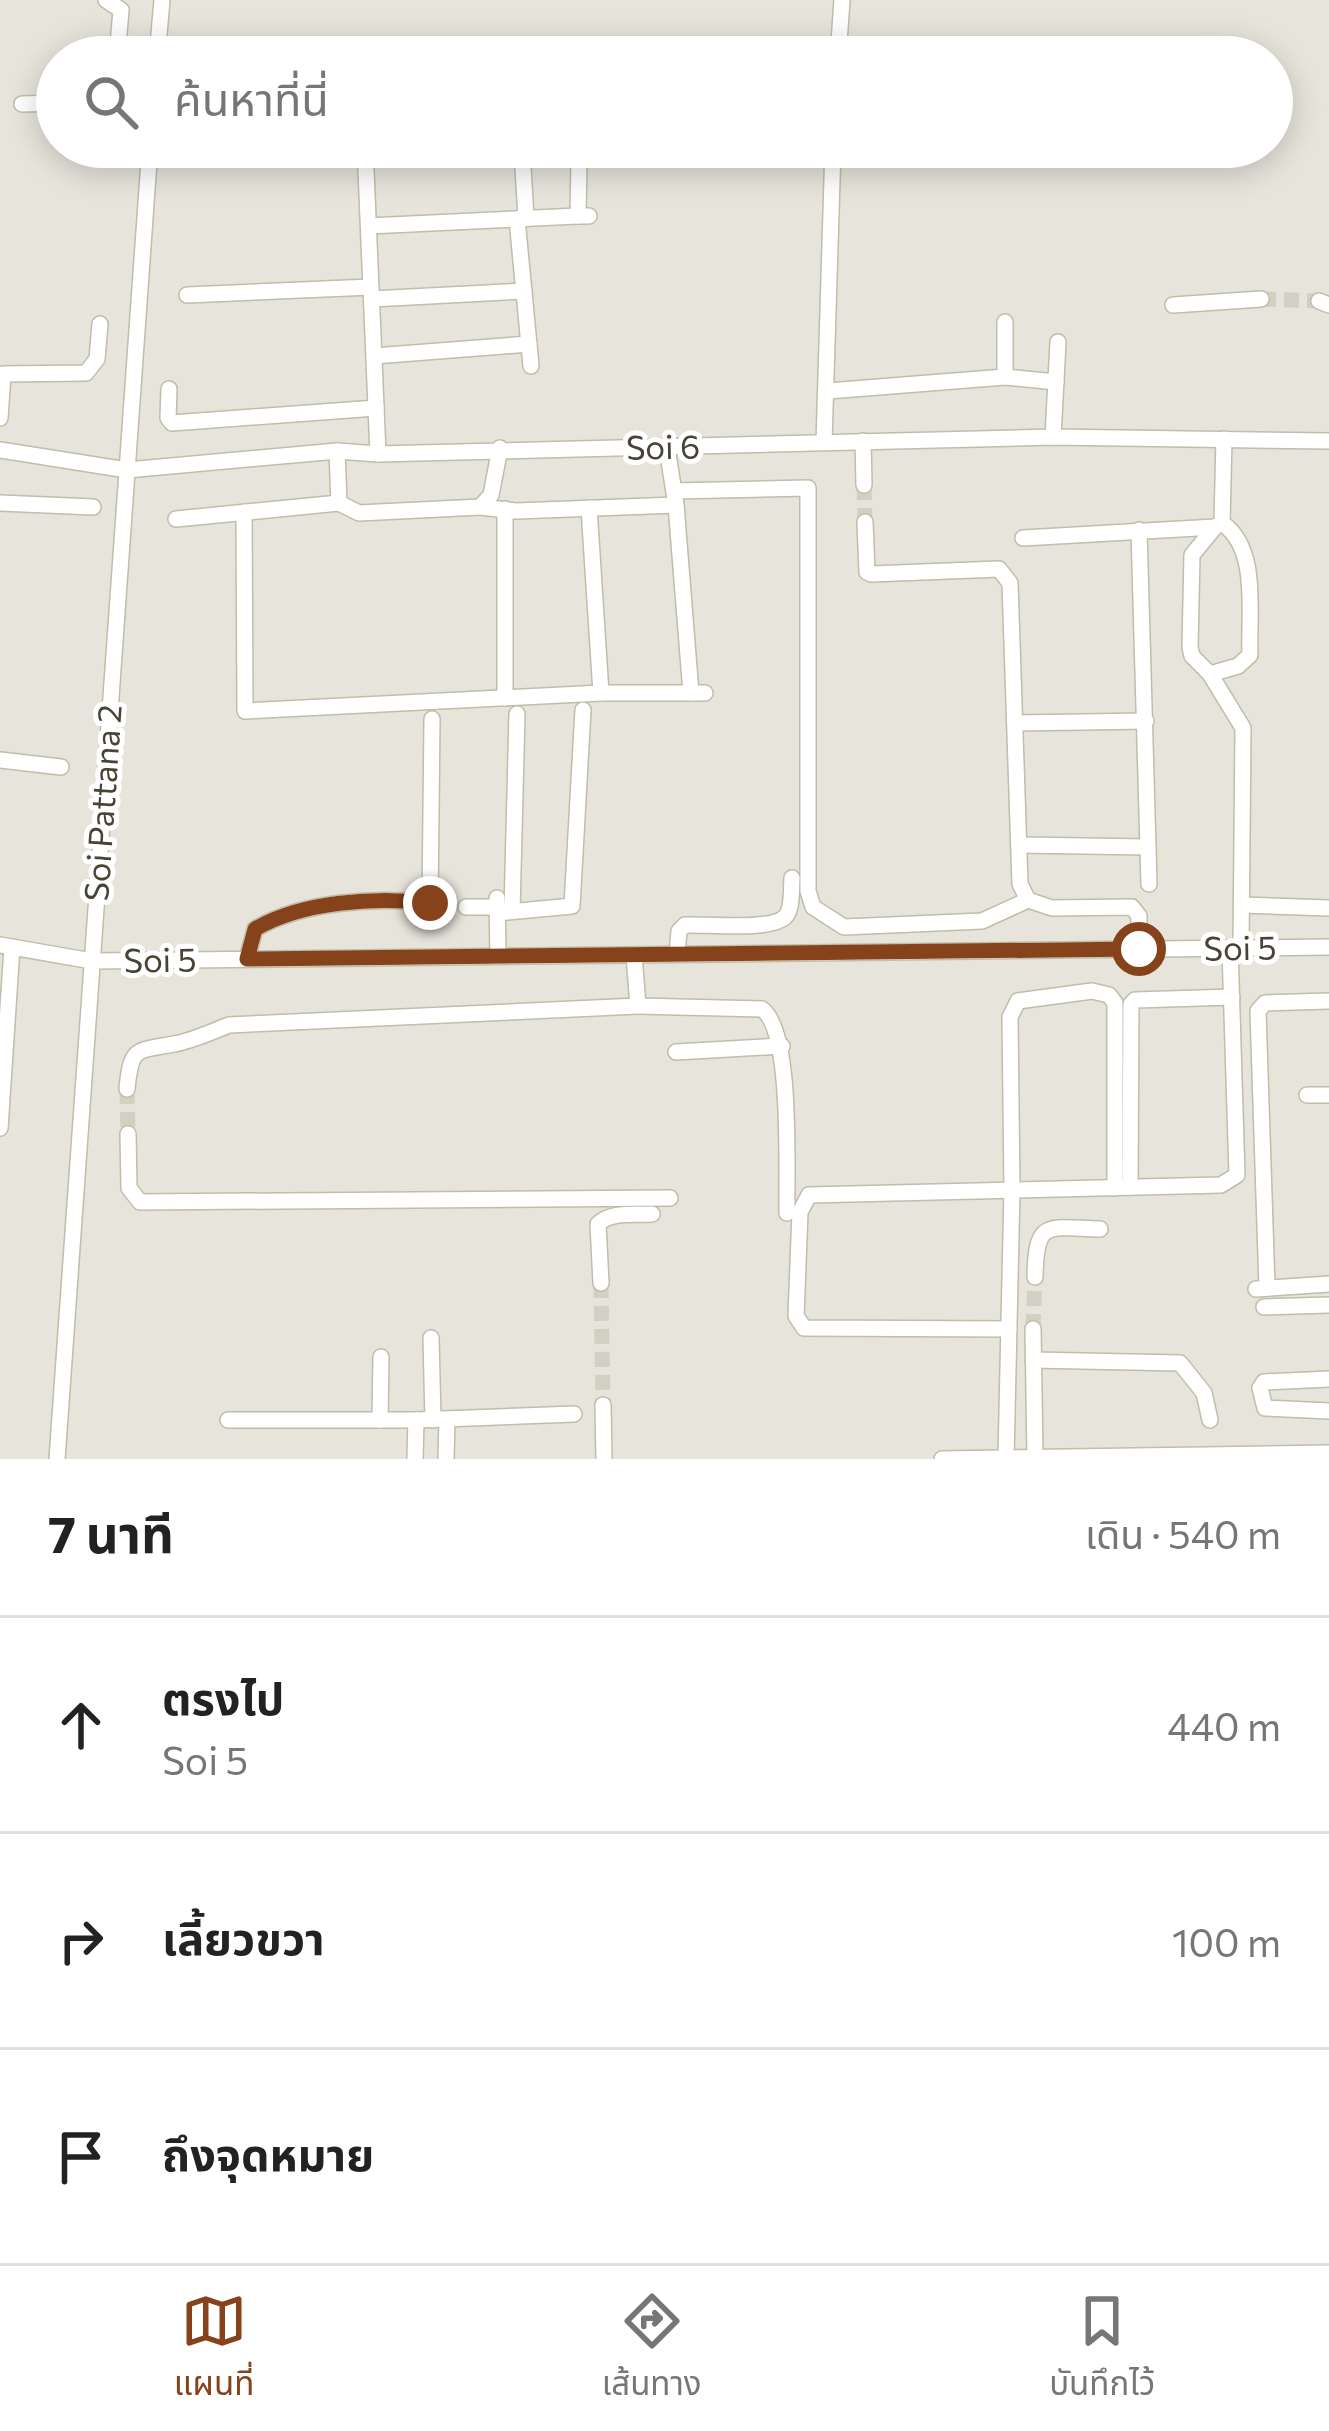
<!DOCTYPE html>
<html lang="th">
<meta charset="utf-8">
<style>
body{margin:0;font-family:Commissioner,"Noto Sans Thai",sans-serif;background:#f6f6f6;color:#222}
.stop{position:absolute;width:36px;height:36px;margin:-27px;border:9px solid #85421b;border-radius:50%;background:#fff}
.stop.end{background:#85421b;border-color:#fff;box-shadow:0 3px 12px #0008}
.list{margin:0;padding:0;list-style:none}
h2{display:flex;justify-content:space-between;align-items:center;height:156px;margin:0;padding:0 48px;font-size:51px}
h2 small{font-size:39px;font-weight:400;color:#767676}
.list li{display:grid;grid-template-columns:78px 1fr auto;gap:36px;align-items:center;box-sizing:border-box;height:216px;padding:0 48px;border-top:3px solid #e0e0e0}
.list b{display:block;font-size:45px;white-space:nowrap}
.list p{margin:0;font-size:39px;white-space:nowrap;color:#767676}
.list em{font-size:39px;font-style:normal;color:#767676}
.icon{flex:none;width:66px;height:66px;fill:none;stroke:currentColor;stroke-width:2;stroke-linecap:round;stroke-linejoin:round}
.map{position:relative;flex:none;width:1329px;height:1459px;overflow:hidden}
.search{position:absolute;background:#fff;box-shadow:0 6px 30px #0003;left:36px;right:36px;top:36px;height:132px;display:flex;align-items:center;gap:30px;box-sizing:border-box;padding:0 42px;border-radius:66px;color:#767676;font-size:45px}
.sheet{height:804px;background:#fff}
nav{display:flex;justify-content:space-around;align-items:center;box-sizing:border-box;height:168px;border-top:3px solid #e0e0e0;background:#fff;font-size:33px;color:#767676}
nav a{display:grid;justify-items:center;gap:6px}
nav .on{color:#85421b}
.map>svg:first-child{display:block}
</style>
<div class="map">
<svg width="1329" height="1459" viewBox="0 0 1329 1459">
<rect width="100%" height="100%" fill="#f4f3e6"/>
<!-- industrial -->
<path fill="#e6e4db" fill-rule="evenodd" d="M 0,0 L 1329,0 L 1329,1459 L 0,1459 ZM 57,57 L 1272,57 L 1272,147 L 57,147 Z"/>
<g fill="none" stroke-linecap="round" stroke-linejoin="round">
<!-- minor-tunnel -->
<g stroke="#d2d0c3" stroke-width="15" stroke-dasharray="15 8" stroke-linecap="butt">
<path d="M 1261,299 L 1319,301"/>
<path d="M 864,485 L 865,522"/>
<path d="M 127,1089 L 128,1134"/>
<path d="M 601,1283 L 603,1405"/>
<path d="M 1033,1329 L 1035,1277"/>
</g>
<!-- minor casing -->
<g stroke="#c0bda8" stroke-width="18">
<g id="minor">
<path d="M 106,0 L 121,10 L 117,57"/>
<path d="M 157,57 L 162,0"/>
<path d="M 838,57 L 842,0"/>
<path d="M 22,104 L 57,103"/>
<path d="M 365,147 L 378,454"/>
<path d="M 571,147 L 579,160 L 578,216 L 589,216"/>
<path d="M 526,218 L 522,151 L 526,147"/>
<path d="M 517,219 L 531,366"/>
<path d="M 369,226 L 578,216"/>
<path d="M 187,295 L 371,287"/>
<path d="M 372,299 L 524,291"/>
<path d="M 1319,301 L 1329,305"/>
<path d="M 1173,305 L 1261,299"/>
<path d="M 1005,322 L 1005,377 L 1056,382"/>
<path d="M 374,356 L 529,344"/>
<path d="M 169,389 L 168,418 L 172,423 L 376,408"/>
<path d="M 828,391 L 1005,377"/>
<path d="M 0,418 L 3,374 L 86,373 L 97,359 L 100,324"/>
<path d="M 1053,437 L 1058,342"/>
<path d="M 863,441 L 864,485"/>
<path d="M 824,442 L 833,147"/>
<path d="M 667,448 L 676,505 L 691,693"/>
<path d="M 0,450 L 127,470 L 337,451 L 378,454 L 1053,437 L 1329,441"/>
<path d="M 674,491 L 808,488 L 808,891 L 813,907 L 844,927 L 982,921 L 1028,900"/>
<path d="M 0,503 L 93,507"/>
<path d="M 339,503 L 359,513 L 480,507 L 491,495 L 500,448"/>
<path d="M 480,507 L 516,511 L 676,505"/>
<path d="M 505,509 L 505,698"/>
<path d="M 244,512 L 245,711 L 601,693 L 589,508"/>
<path d="M 176,519 L 339,503 L 337,451"/>
<path d="M 865,522 L 867,572 L 871,574 L 999,569 L 1010,583 L 1020,884 L 1028,900 L 1052,908 L 1132,907 L 1139,916 L 1139,949"/>
<path d="M 1222,523 C 1260,549 1248,614 1250,655 L 1238,666 L 1210,674 L 1243,728 L 1241,948"/>
<path d="M 1139,530 L 1149,884"/>
<path d="M 1023,538 L 1215,527 L 1222,523 L 1224,439"/>
<path d="M 1210,674 L 1192,656 L 1190,647 L 1192,555 L 1215,527"/>
<path d="M 601,693 L 705,693"/>
<path d="M 1015,723 L 1146,721"/>
<path d="M 0,760 L 61,767"/>
<path d="M 1019,845 L 1148,847"/>
<path d="M 497,898 L 498,956"/>
<path d="M 1242,905 L 1329,908"/>
<path d="M 466,907 L 497,907"/>
<path d="M 512,911 L 517,714"/>
<path d="M 497,913 L 572,906 L 583,710"/>
<path d="M 0,945 L 92,961 L 1329,947"/>
<path d="M 677,954 L 679,931 L 685,925 C 706,924 771,931 785,917 C 793,909 791,889 792,878"/>
<path d="M 247,959 L 255,929 C 303,901 376,897 430,903 L 432,719"/>
<path d="M 638,1006 L 762,1009 C 793,1031 786,1171 787,1213"/>
<path d="M 676,1052 L 782,1046"/>
<path d="M 127,1089 C 131,1046 136,1051 174,1044 C 192,1041 211,1032 229,1025 L 638,1006 L 634,955"/>
<path d="M 1307,1095 L 1329,1095"/>
<path d="M 0,1128 L 12,947"/>
<path d="M 128,1134 L 129,1188 L 140,1202 L 670,1198"/>
<path d="M 1130,1187 L 1131,1004 L 1135,1000 L 1232,997"/>
<path d="M 1035,1277 C 1036,1218 1047,1228 1100,1229"/>
<path d="M 601,1283 L 598,1224 C 611,1211 634,1215 652,1214"/>
<path d="M 1267,1288 L 1258,1011 L 1265,1003 L 1329,1001"/>
<path d="M 1256,1289 L 1329,1284"/>
<path d="M 1264,1307 L 1329,1305"/>
<path d="M 1009,1329 L 804,1328 L 796,1316 L 800,1212 L 809,1195 L 1221,1185 L 1237,1175 L 1230,948"/>
<path d="M 1033,1329 L 1035,1457"/>
<path d="M 431,1338 L 433,1420"/>
<path d="M 1033,1360 L 1180,1363 L 1204,1393 L 1210,1420"/>
<path d="M 1329,1379 L 1264,1382 L 1260,1388 L 1265,1408 L 1329,1411"/>
<path d="M 603,1405 L 604,1459"/>
<path d="M 228,1420 L 416,1420 L 574,1414"/>
<path d="M 380,1420 L 381,1357"/>
<path d="M 1006,1458 L 1012,1190 L 1010,1017 L 1018,1001 L 1092,991 L 1109,995 L 1115,1003 L 1115,1188"/>
<path d="M 57,1459 L 150,147"/>
<path d="M 415,1459 L 416,1420"/>
<path d="M 446,1459 L 447,1419"/>
<path d="M 942,1459 L 1329,1453"/>
</g>
</g>
<!-- minor -->
<use href="#minor" stroke="#fff" stroke-width="15"/>
</g>
<g fill="none" stroke-linecap="round" stroke-linejoin="round">
<!-- route -->
<path stroke="#85421b" stroke-width="15" d="M 430,903 C 375,897 303,901 255,929 L 247,959 L 1139,949"/>
</g>
<g text-anchor="middle" stroke-width="10" stroke-linejoin="round" paint-order="stroke">
<!-- street labels -->
<g font-size="33" fill="#484435" stroke="#fff">
<text transform="translate(663 447) rotate(-1)" y="12">Soi 6</text>
<text transform="translate(103 803) rotate(-86)" y="12">Soi Pattana 2</text>
<text transform="translate(1240 948) rotate(-1)" y="12">Soi 5</text>
<text transform="translate(160 960) rotate(-1)" y="12">Soi 5</text>
</g>
</g>
</svg>
<div class="stop" style="left:1139px;top:949px"></div>
<div class="stop end" style="left:430px;top:903px"></div>
<div class="search"><svg class="icon" aria-label="search" viewBox="0 0 24 24"><circle cx="10" cy="10" r="6"/><path d="M15 15l6 6"/></svg>ค้นหาที่นี่</div>
</div>
<section class="sheet">
<h2>7 นาที<small>เดิน · 540 m</small></h2>
<ul class="list">
<li><svg class="icon" aria-label="ahead" viewBox="0 0 24 24"><path d="M12 20V5M6 11l6-6 6 6"/></svg><div><b>ตรงไป</b><p>Soi 5</p></div><em>440 m</em></li>
<li><svg class="icon" aria-label="right" viewBox="0 0 24 24"><path d="M7 20v-9h11M14 6l5 5-5 5"/></svg><div><b>เลี้ยวขวา</b></div><em>100 m</em></li>
<li><svg class="icon" aria-label="arrive" viewBox="0 0 24 24"><path d="M6 21V4h12l-3 4 3 4H6"/></svg><div><b>ถึงจุดหมาย</b></div></li>
</ul>
</section>
<nav>
<a class="on"><svg class="icon" aria-label="map" viewBox="0 0 24 24"><path d="M3 6l6-2 6 2 6-2v14l-6 2-6-2-6 2zM9 4v14M15 6v14"/></svg>แผนที่</a>
<a><svg class="icon" aria-label="directions" viewBox="0 0 24 24"><path d="M12 3l9 9-9 9-9-9zM9 14v-3h6M13 9l2 2-2 2"/></svg>เส้นทาง</a>
<a><svg class="icon" aria-label="saved" viewBox="0 0 24 24"><path d="M7 4h10v16l-5-4-5 4z"/></svg>บันทึกไว้</a>
</nav>
